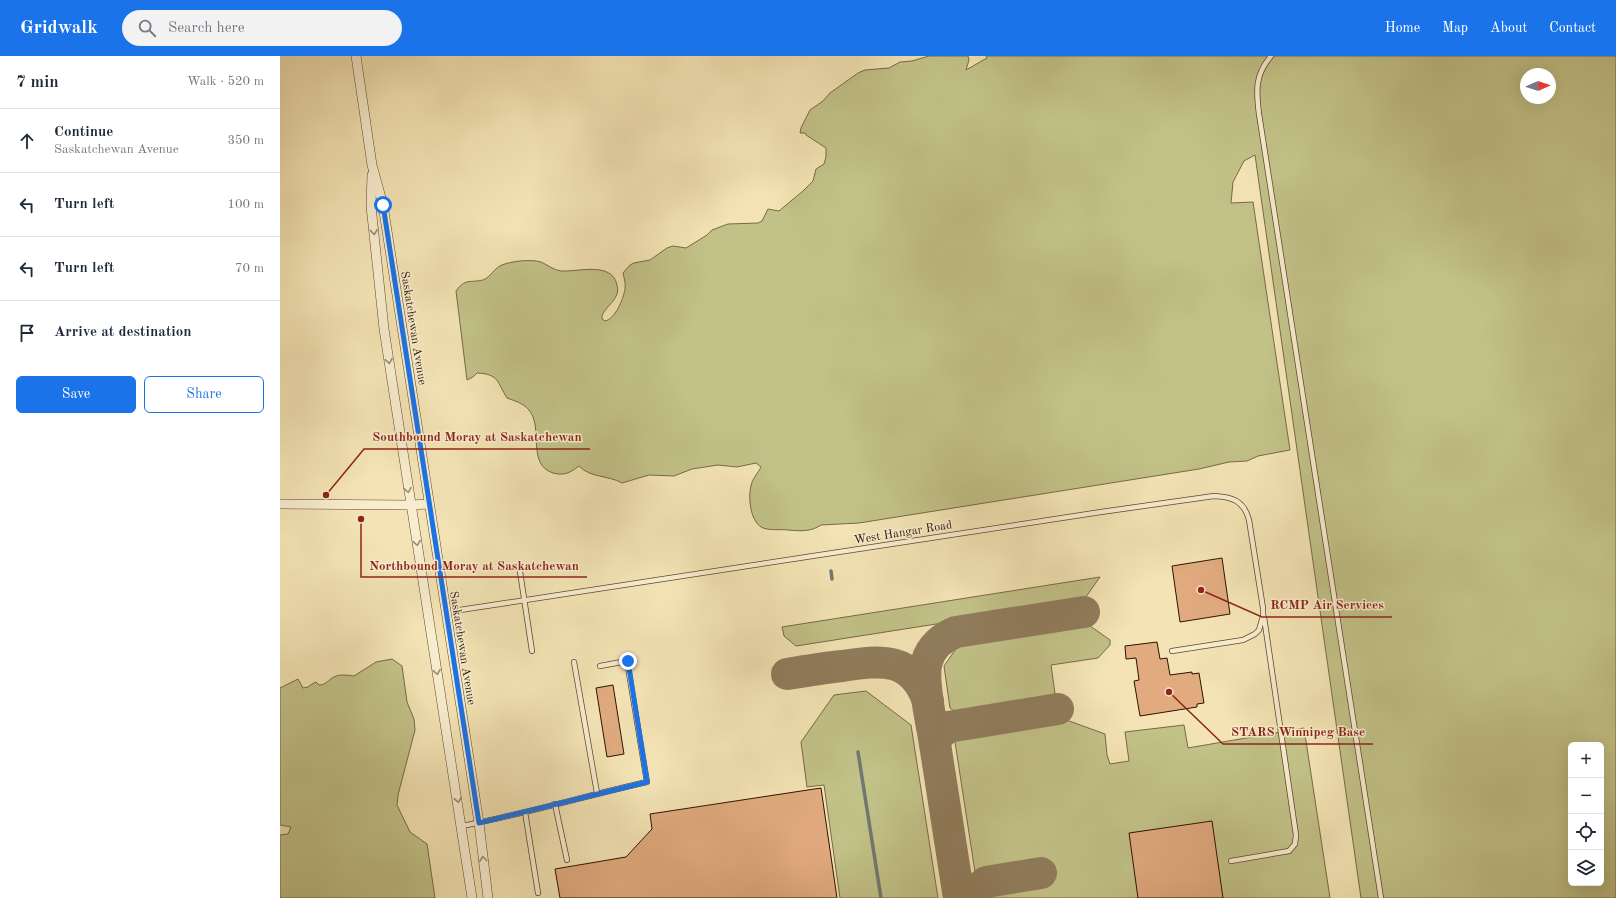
<!DOCTYPE html>
<meta charset="utf-8">
<style>
body{margin:0;font-family:"Old Standard TT",serif;background:#f2f2f3;color:#1f2937}
.controls{position:absolute;right:12px;bottom:12px;display:grid;overflow:hidden;border-radius:6px;box-shadow:0 4px 16px #0002}
.controls button{width:36px;height:36px;display:grid;place-items:center;padding:0;border:0;border-bottom:1px solid #e0e1e3;background:#fff;color:#1f2937;font:20px sans-serif}
.compass{position:absolute;left:1240px;top:12px;width:36px;height:36px;border-radius:50%;background:#fff;box-shadow:0 4px 16px #0002;rotate:87deg}
.stop{position:absolute;width:12px;height:12px;margin:-9px;border:3px solid #1a73e8;border-radius:50%;background:#fff}
.stop.end{background:#1a73e8;border-color:#fff;box-shadow:0 1px 4px #0008}
.list{margin:0;padding:0;list-style:none}
h2{display:flex;justify-content:space-between;align-items:center;height:52px;margin:0;padding:0 16px;font-size:17px}
h2 small{font-size:13px;font-weight:400;color:#747a83}
.list li{display:grid;grid-template-columns:26px 1fr auto;gap:12px;align-items:center;box-sizing:border-box;height:64px;padding:0 16px;border-top:1px solid #e0e1e3}
.list b{display:block;font-size:15px;white-space:nowrap}
.list p{margin:0;font-size:13px;white-space:nowrap;color:#747a83}
.list em{font-size:13px;font-style:normal;color:#747a83}
.actions{display:flex;gap:8px;padding:12px 16px}
.actions a{flex:1;padding:9px 0;border:1px solid #1a73e8;border-radius:6px;text-align:center;font-size:14px;color:#1a73e8}
.actions .main{background:#1a73e8;color:#fff}
.icon{flex:none;width:22px;height:22px;fill:none;stroke:currentColor;stroke-width:2;stroke-linecap:round;stroke-linejoin:round}
.map{position:relative;flex:none;width:1336px;height:842px;overflow:hidden}
header{display:flex;align-items:center;gap:24px;box-sizing:border-box;height:56px;padding:0 20px;background:#1a73e8;color:#fff}
header strong{font-size:19px}
nav{display:flex;gap:22px;margin-inline-start:auto;font-size:14px}
.search{width:280px;height:36px;background:#f2f2f3;display:flex;align-items:center;gap:10px;box-sizing:border-box;padding:0 14px;border-radius:22px;color:#747a83;font-size:15px}
main{display:flex}
aside{flex:1;background:#fff}
.map>svg:first-child{display:block}
</style>
<header>
<strong>Gridwalk</strong>
<div class="search"><svg class="icon" aria-label="search" viewBox="0 0 24 24"><circle cx="10" cy="10" r="6"/><path d="M15 15l6 6"/></svg>Search here</div>
<nav><a>Home</a><a>Map</a><a>About</a><a>Contact</a></nav>
</header>
<main>
<aside>
<h2>7 min<small>Walk · 520 m</small></h2>
<ul class="list">
<li><svg class="icon" aria-label="ahead" viewBox="0 0 24 24"><path d="M12 20V5M6 11l6-6 6 6"/></svg><div><b>Continue</b><p>Saskatchewan Avenue</p></div><em>350 m</em></li>
<li><svg class="icon" aria-label="left" viewBox="0 0 24 24"><path d="M17 20v-9H6M10 6l-5 5 5 5"/></svg><div><b>Turn left</b></div><em>100 m</em></li>
<li><svg class="icon" aria-label="left" viewBox="0 0 24 24"><path d="M17 20v-9H6M10 6l-5 5 5 5"/></svg><div><b>Turn left</b></div><em>70 m</em></li>
<li><svg class="icon" aria-label="arrive" viewBox="0 0 24 24"><path d="M6 21V4h12l-3 4 3 4H6"/></svg><div><b>Arrive at destination</b></div></li>
</ul>
<div class="actions"><a class="main">Save</a><a>Share</a></div>
</aside>
<div class="map">
<svg width="1336" height="842" viewBox="0 0 1336 842">
<rect width="100%" height="100%" fill="#f4e4b5"/>
<filter id="stains"><feTurbulence type="fractalNoise" baseFrequency=".005" numOctaves="4"/><feColorMatrix values="0 0 0 0 .2 0 0 0 0 .09 0 0 0 0 .02 0 0 0 .5 -.17"/></filter>
<radialGradient id="worn" r=".72"><stop offset=".6" stop-color="#630" stop-opacity="0"/><stop offset="1" stop-color="#630" stop-opacity=".3"/></radialGradient>
<!-- green -->
<g fill="#c2c288" stroke="#766a45" fill-rule="evenodd">
<path d="M 649,0 L 688,0 L 689,4 L 686,14 L 707,2 L 706,0 L 1336,0 L 1336,842 L 1081,842 L 975,99 L 964,105 L 953,126 L 951,147 L 973,146 L 1010,394 L 978,400 L 967,405 L 949,406 L 919,413 L 579,467 L 541,469 C 531,476 520,475 508,474 C 500,473 488,475 481,471 C 470,464 468,441 471,430 C 472,423 478,417 481,411 L 476,407 L 457,411 L 438,409 L 412,413 L 394,420 L 369,419 L 342,427 C 328,419 310,422 299,410 C 290,417 284,420 273,417 C 246,408 264,372 249,354 C 243,347 235,345 227,342 C 217,326 219,318 197,317 L 193,321 L 187,324 L 176,235 C 185,222 190,227 203,224 C 211,221 214,212 222,209 C 232,205 251,203 261,206 C 268,209 273,214 281,215 C 298,216 332,205 337,229 C 341,243 326,249 322,260 L 322,263 L 325,265 C 335,263 343,244 345,233 C 346,228 344,222 343,217 L 350,209 L 354,207 L 370,204 L 387,192 L 393,190 L 406,192 L 427,179 L 432,174 L 448,168 L 478,167 L 482,165 L 488,153 L 499,155 L 523,135 L 533,125 L 536,113 L 544,108 L 546,101 L 546,92 L 526,79 L 525,77 L 520,77 L 521,72 L 530,54 L 543,45 L 550,37 L 578,17 L 585,14 L 609,12 L 620,6 L 632,5 ZM 1246,18 L 1270,18 L 1270,42 L 1246,42 ZM 1291,689 L 1321,689 L 1321,827 L 1291,827 Z"/>
<path d="M 820,521 L 803,545 L 516,590 L 504,580 L 502,571 Z"/>
<path d="M 806,567 L 830,584 L 830,589 L 818,602 L 771,609 L 776,645 L 681,660 L 670,652 L 664,610 L 680,587 Z"/>
<path d="M 112,603 L 122,610 L 127,646 L 134,663 L 135,674 L 118,739 L 117,749 L 130,776 L 147,788 L 155,842 L 0,842 L 0,779 L 8,778 L 11,771 L 0,769 L 0,632 L 18,623 L 23,632 L 28,631 L 32,628 L 36,626 L 39,629 C 46,629 48,624 54,621 C 59,618 68,619 74,620 L 96,606 Z"/>
<path d="M 586,635 L 631,669 L 658,842 L 560,842 L 544,729 L 527,731 L 521,686 L 554,639 Z"/>
<path d="M 778,661 L 825,678 L 827,699 L 830,708 L 849,705 L 845,676 L 904,669 L 908,692 L 1024,672 L 1050,842 L 699,842 L 675,686 L 684,676 Z"/>
</g>
<g fill="none" stroke-linecap="round" stroke-linejoin="round">
<!-- stream -->
<g stroke="#71786f" stroke-width="3.5">
<path d="M 551,515 L 552,523"/>
<path d="M 578,696 L 601,842"/>
</g>
<!-- taxiway -->
<g stroke="#907c5c" stroke-width="32">
<path d="M 507,618 C 525,615 543,612 562,610 C 601,604 632,600 648,645"/>
<path d="M 778,653 L 668,671 L 657,680 L 655,688 C 652,668 641,624 647,605 C 651,591 663,581 676,576 L 804,556"/>
<path d="M 655,688 L 679,842"/>
<path d="M 689,842 L 694,836 L 706,826 L 761,817"/>
</g>
</g>
<!-- building -->
<g fill="#e1ab7f" stroke="#2b1302">
<path d="M 942,502 L 950,558 L 900,566 L 892,510 Z"/>
<path d="M 877,586 L 880,603 L 887,602 L 890,619 L 912,616 L 912,618 L 919,617 L 924,647 L 917,648 L 917,651 L 860,660 L 854,625 L 859,624 L 856,602 L 846,603 L 845,590 Z"/>
<path d="M 333,629 L 344,698 L 327,701 L 316,632 Z"/>
<path d="M 541,732 L 557,842 L 280,842 L 275,813 L 346,801 L 372,773 L 370,758 Z"/>
<path d="M 932,765 L 943,842 L 858,842 L 849,777 Z"/>
</g>
<g fill="none" stroke-linecap="round" stroke-linejoin="round">
<!-- service casing -->
<g stroke="#5d472f" stroke-width="6">
<g id="service">
<path d="M 991,0 C 975,19 976,34 979,58 L 1101,842"/>
<path d="M 239,509 L 252,595"/>
<path d="M 180,554 L 821,456 L 934,440 C 953,441 964,445 969,464 L 983,552 L 983,560 L 979,574 L 975,578 L 963,584 L 892,595"/>
<path d="M 294,606 L 317,737"/>
<path d="M 275,748 L 287,804"/>
<path d="M 245,756 L 258,837"/>
<path d="M 182,770 C 244,758 305,740 367,726 L 347,605 L 320,610"/>
<path d="M 951,805 L 1009,795 L 1015,788 L 1016,779 L 984,561"/>
</g>
</g>
<!-- minor casing -->
<g stroke="#5d472f" stroke-width="10">
<g id="minor">
<path d="M 76,0 L 92,109 L 103,149 L 199,767 L 208,842"/>
<path d="M 92,119 L 91,150 L 104,273 L 192,842"/>
<path d="M 0,448 L 130,449 L 149,448"/>
</g>
</g>
<!-- service -->
<use href="#service" stroke="#f8edcf" stroke-width="4.5"/>
<!-- minor -->
<use href="#minor" stroke="#f8edcf" stroke-width="9"/>
</g>
<!-- one-way arrows -->
<defs><path id="oneway-chevron" d="M-2-3.5L2.5 0L-2 3.5" fill="none" stroke-width="1.6" stroke-linecap="round" stroke-linejoin="round"/></defs>
<g stroke="#9c8b73">
<use href="#oneway-chevron" transform="translate(94 176) rotate(84)"/>
<use href="#oneway-chevron" transform="translate(109 305) rotate(81)"/>
<use href="#oneway-chevron" transform="translate(128 434) rotate(81)"/>
<use href="#oneway-chevron" transform="translate(137 487) rotate(81)"/>
<use href="#oneway-chevron" transform="translate(157 616) rotate(81)"/>
<use href="#oneway-chevron" transform="translate(178 744) rotate(81)"/>
<use href="#oneway-chevron" transform="translate(203 803) rotate(-97)"/>
</g>
<g fill="none" stroke-linecap="round" stroke-linejoin="round">
<!-- route -->
<path stroke="#1a73e8" stroke-width="5" d="M 103,149 L 199,767 L 367,726 L 348,605"/>
</g>
<g text-anchor="middle" stroke-width="3" stroke-linejoin="round" paint-order="stroke">
<!-- street labels -->
<g font-size="12" fill="#2b1302" stroke="#f8edcf">
<text transform="translate(134 272) rotate(81)" y="4">Saskatchewan Avenue</text>
<text transform="translate(623 476) rotate(-9)" y="4">West Hangar Road</text>
<text transform="translate(183 592) rotate(81)" y="4">Saskatchewan Avenue</text>
</g>
</g>
<!-- callouts -->
<path fill="none" stroke="#8f2418" stroke-width="1.5" d="M46 439L84 393H310M81 463L81 521H307M921 534L982 561H1112M889 636L943 688H1093"/>
<g fill="#8f2418" stroke="#f8edcf" stroke-width="1.5">
<circle cx="46" cy="439" r="4"/>
<circle cx="81" cy="463" r="4"/>
<circle cx="921" cy="534" r="4"/>
<circle cx="889" cy="636" r="4"/>
</g>
<g font-size="13" text-anchor="middle" font-weight="bold" fill="#8f2418" stroke="#f8edcf" stroke-width="3" stroke-linejoin="round" paint-order="stroke">
<text x="197" y="385">Southbound Moray at Saskatchewan</text>
<text x="194" y="514">Northbound Moray at Saskatchewan</text>
<text x="1047" y="553">RCMP Air Services</text>
<text x="1018" y="680">STARS Winnipeg Base</text>
</g>
<rect width="100%" height="100%" filter="url(#stains)"/>
<rect width="100%" height="100%" fill="url(#worn)"/>
</svg>
<div class="controls">
<button>+</button>
<button>−</button>
<button><svg class="icon" aria-label="locate" viewBox="0 0 24 24"><circle cx="12" cy="12" r="6"/><path d="M12 2v4M12 18v4M2 12h4M18 12h4"/></svg></button>
<button><svg class="icon" aria-label="layers" viewBox="0 0 24 24"><path d="M12 4l9 5-9 5-9-5zM3 14l9 5 9-5"/></svg></button>
</div>
<svg class="compass" viewBox="-18 -18 36 36"><path d="M0-13l5 13h-10z" fill="#e53935"/><path d="M0 13l5-13h-10z" fill="#747a83"/></svg>
<div class="stop" style="left:103px;top:149px"></div>
<div class="stop end" style="left:348px;top:605px"></div>
</div>
</main>
